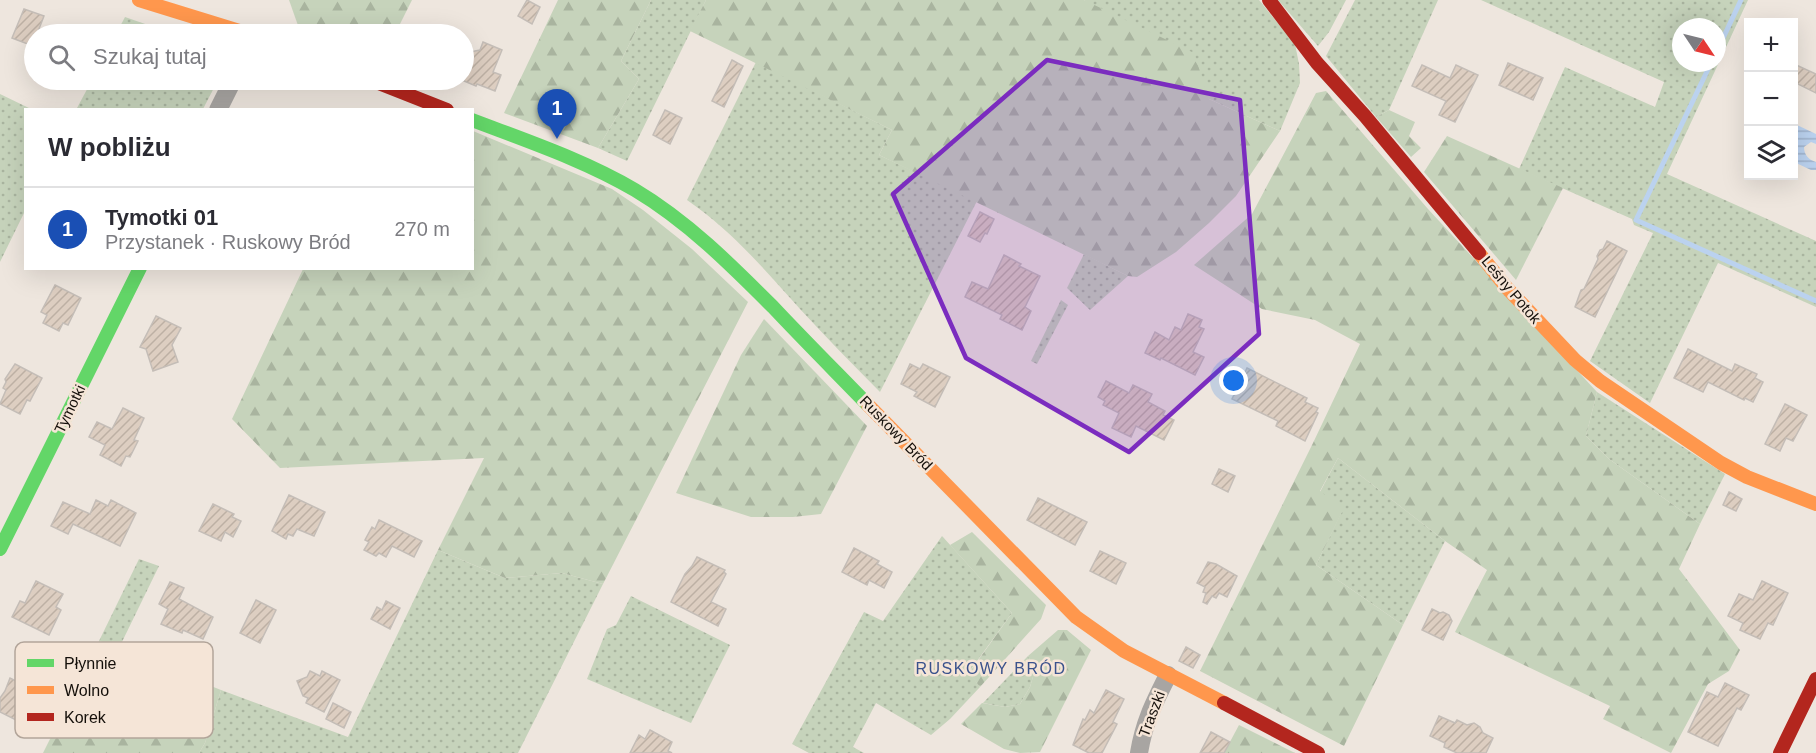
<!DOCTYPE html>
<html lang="pl">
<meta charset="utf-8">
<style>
body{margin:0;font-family:Helvetica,sans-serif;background:#f7f7f7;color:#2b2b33}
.controls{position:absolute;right:18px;top:18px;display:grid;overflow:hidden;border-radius:0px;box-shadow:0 6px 24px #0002}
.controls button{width:54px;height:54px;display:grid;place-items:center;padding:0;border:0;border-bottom:2px solid #e1e1e2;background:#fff;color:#2b2b33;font:30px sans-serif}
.compass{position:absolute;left:1672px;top:18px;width:54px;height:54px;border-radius:50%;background:#fff;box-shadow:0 6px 24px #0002;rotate:125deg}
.you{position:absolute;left:1234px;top:381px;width:21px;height:21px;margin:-15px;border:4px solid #fff;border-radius:50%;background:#1a73e8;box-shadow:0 0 0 9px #1a73e833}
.badge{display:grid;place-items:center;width:39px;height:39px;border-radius:50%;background:#111827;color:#fff;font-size:20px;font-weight:700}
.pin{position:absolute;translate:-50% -50px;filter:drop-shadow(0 2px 3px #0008)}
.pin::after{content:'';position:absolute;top:32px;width:21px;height:18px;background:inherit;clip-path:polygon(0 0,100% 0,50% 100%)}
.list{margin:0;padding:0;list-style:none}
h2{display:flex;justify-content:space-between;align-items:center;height:78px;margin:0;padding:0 24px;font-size:26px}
h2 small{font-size:20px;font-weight:400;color:#7c7c81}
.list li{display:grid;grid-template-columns:39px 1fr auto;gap:18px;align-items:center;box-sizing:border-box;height:84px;padding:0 24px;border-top:2px solid #e1e1e2}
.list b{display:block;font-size:22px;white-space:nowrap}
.list p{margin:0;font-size:20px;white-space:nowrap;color:#7c7c81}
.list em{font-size:20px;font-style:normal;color:#7c7c81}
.icon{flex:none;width:33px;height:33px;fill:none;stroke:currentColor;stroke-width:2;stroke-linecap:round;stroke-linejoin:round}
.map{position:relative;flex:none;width:1816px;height:753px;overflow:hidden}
.search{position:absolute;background:#fff;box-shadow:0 6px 24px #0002;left:24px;top:24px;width:450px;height:66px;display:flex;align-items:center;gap:15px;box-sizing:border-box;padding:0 21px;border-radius:33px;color:#7c7c81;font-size:22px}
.panel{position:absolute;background:#fff;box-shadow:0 6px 24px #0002;left:24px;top:108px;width:450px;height:162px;border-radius:0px}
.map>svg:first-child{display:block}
</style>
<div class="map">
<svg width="1816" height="753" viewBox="0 0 1816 753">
<defs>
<pattern id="grass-dots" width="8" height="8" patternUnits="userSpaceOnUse" patternTransform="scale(1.5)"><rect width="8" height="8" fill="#c6d3bb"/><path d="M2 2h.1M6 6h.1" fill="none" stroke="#a9b49f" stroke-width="1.8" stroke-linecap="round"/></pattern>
<pattern id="forest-firs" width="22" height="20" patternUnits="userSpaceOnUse" patternTransform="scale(1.5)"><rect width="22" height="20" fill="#c6d3bb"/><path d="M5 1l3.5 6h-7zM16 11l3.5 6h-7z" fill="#a9b49f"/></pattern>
<pattern id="water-rules" width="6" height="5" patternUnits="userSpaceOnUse" patternTransform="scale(1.5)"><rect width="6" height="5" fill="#bbd2ef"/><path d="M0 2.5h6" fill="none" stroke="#a0b3cc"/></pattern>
<pattern id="building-hatch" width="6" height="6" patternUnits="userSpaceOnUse" patternTransform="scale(1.5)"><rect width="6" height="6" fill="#ddcec1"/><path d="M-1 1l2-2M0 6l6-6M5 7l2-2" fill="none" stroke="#bdb0a4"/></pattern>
</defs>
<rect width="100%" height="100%" fill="#eee6de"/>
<!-- grass -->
<g fill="url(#grass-dots)" fill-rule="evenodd">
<path d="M 651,0 L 706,0 L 627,161 L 598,148 L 639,79 L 621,61 Z"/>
<path d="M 1084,0 L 1259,0 L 1295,44 L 1299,64 L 1300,83 L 1280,131 L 1209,99 Z"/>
<path d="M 1278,0 L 1346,0 L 1329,32 L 1318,46 Z"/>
<path d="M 1355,0 L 1438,0 L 1389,110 L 1376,117 L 1326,56 Z"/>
<path d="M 1481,0 L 1748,0 L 1667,174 L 1816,241 L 1816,307 L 1718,263 L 1650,403 L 1590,361 L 1653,233 L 1634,225 L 1632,219 L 1519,169 L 1565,67 L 1655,107 L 1664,82 ZM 1681,27 L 1717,27 L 1717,63 L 1681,63 Z"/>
<path d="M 125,17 L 174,34 L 116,34 Z"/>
<path d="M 756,62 L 892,130 L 879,155 L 977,201 L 880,392 C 853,365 826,337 800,309 C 764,269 732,231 687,200 Z"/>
<path d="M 92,80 L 218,80 L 203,109 L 79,109 L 77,108 Z"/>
<path d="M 0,94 L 31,109 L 26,110 L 25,211 L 0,262 Z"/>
<path d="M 1084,254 L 1128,276 L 1090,310 L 1067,288 Z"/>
<path d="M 1061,300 L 1068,305 L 1037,364 L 1031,361 Z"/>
<path d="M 1597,392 L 1725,474 L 1700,524 L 1609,459 L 1586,436 Z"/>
<path d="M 1338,458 L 1445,541 L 1403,625 L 1316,565 L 1342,511 L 1320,492 Z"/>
<path d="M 942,536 L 1012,613 L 969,672 L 980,687 L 950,719 L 931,735 L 876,703 L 853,747 L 864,753 L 809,753 L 792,744 L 864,612 L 883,621 Z"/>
<path d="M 438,550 L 505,578 L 562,573 L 603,584 L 518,753 L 199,753 L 205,743 L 221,690 L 348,737 Z"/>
<path d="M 139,559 L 159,566 L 119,648 L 99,641 Z"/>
<path d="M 631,596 L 730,645 L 691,723 L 587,679 L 607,629 L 616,625 Z"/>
<path d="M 1028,656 L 1035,670 L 1030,687 L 1020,704 L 1005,707 L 983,703 Z"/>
</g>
<!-- forest -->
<g fill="url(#forest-firs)">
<path d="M 289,0 L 412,0 L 395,34 L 301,34 Z"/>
<path d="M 558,0 L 651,0 L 621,61 L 639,79 L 598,148 L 504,113 Z"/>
<path d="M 706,0 L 1084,0 L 1194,53 L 1209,99 L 1280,131 L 1236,196 L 1209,223 L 1176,252 L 1137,277 L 1128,276 L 879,155 L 892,130 L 690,31 Z"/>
<path d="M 1326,91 L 1428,209 L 1597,392 L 1586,436 L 1609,459 L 1700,524 L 1679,569 L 1740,650 L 1729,671 L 1708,684 L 1671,753 L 1603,719 L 1610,706 L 1455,632 L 1487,570 L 1445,541 L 1338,458 L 1320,491 L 1343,510 L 1316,565 L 1403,625 L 1344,746 L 1200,671 L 1313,443 L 1360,344 L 1315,320 L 1262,309 L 1194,265 L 1252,214 L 1316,93 Z"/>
<path d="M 1389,110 L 1415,122 L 1409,136 L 1421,148 L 1411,157 L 1376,117 Z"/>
<path d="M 473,131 L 612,189 L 643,210 L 692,249 L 748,302 L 603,584 L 562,573 L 505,578 L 438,550 L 484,458 L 280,468 L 232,419 L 303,269 L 472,268 Z"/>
<path d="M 1447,136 L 1563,188 L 1516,280 L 1424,172 Z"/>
<path d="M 764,319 L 867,426 L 821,514 L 793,517 L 751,517 L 676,493 L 741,355 Z"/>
<path d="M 972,532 L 1046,605 L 1041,619 L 980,687 L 969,673 L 1012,613 L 950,545 Z"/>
<path d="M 1058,630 L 1067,630 L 1091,650 L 1040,752 L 1020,753 L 1004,749 L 961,724 L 982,703 L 1005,707 L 1020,704 L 1030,687 L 1035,670 L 1028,656 Z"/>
<path d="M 99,641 L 221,690 L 205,743 L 199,753 L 43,753 Z"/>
<path d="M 1239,725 L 1295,753 L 1224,753 Z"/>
</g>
<!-- water -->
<path fill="url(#water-rules)" d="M 1794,125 L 1797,125 L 1816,134 L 1816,144 L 1811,142 L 1804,147 C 1804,155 1809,160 1816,162 L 1816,170 L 1811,170 L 1794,162 Z"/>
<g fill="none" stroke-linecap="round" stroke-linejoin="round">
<!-- stream -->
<g stroke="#bbd2ef" stroke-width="5">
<path d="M 1717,51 L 1741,0"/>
<path d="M 1711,63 L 1636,220 L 1816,301"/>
</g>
</g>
<!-- building -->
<g fill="url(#building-hatch)" stroke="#c4bdb7" stroke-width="1.5">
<path d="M 527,0 L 540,7 L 532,24 L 518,16 Z"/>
<path d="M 24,9 L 44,16 L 37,34 L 34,34 L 33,46 L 12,38 Z"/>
<path d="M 483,42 L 502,50 L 493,72 L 501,75 L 495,91 L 477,84 L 476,86 L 464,81 L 464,58 L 470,52 L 480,50 Z"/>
<path d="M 732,60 L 743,66 L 724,107 L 712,101 Z"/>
<path d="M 1508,63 L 1543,78 L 1533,100 L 1499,85 Z"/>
<path d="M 1794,64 L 1816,74 L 1816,93 L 1794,82 Z"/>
<path d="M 1422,65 L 1450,78 L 1456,65 L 1478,75 L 1455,122 L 1439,115 L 1446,101 L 1412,86 Z"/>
<path d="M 665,110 L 682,118 L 670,144 L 653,135 Z"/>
<path d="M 980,212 L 994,219 L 987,234 L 985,233 L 980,242 L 968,236 Z"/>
<path d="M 1607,241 L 1627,251 L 1595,317 L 1575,307 L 1581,290 L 1584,289 L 1598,259 L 1597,256 L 1600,250 L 1603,249 Z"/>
<path d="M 1004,255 L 1021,264 L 1019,266 L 1040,276 L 1025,307 L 1031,311 L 1022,330 L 1000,319 L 1002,315 L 965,297 L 972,282 L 988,289 Z"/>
<path d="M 55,285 L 81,298 L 68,325 L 63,323 L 59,331 L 43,323 L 47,315 L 41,312 Z"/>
<path d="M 1188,314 L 1202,320 L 1199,327 L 1204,329 L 1193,352 L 1204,357 L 1195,375 L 1161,358 L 1160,360 L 1145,353 L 1155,332 L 1169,340 L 1175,327 L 1181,330 Z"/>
<path d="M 156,316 L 181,328 L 172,345 L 178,362 L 153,371 L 146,349 L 140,347 Z"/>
<path d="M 1688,349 L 1732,371 L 1735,364 L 1757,374 L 1755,378 L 1763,382 L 1753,402 L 1745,398 L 1744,400 L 1708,382 L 1703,392 L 1674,378 Z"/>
<path d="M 15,364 L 42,378 L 30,401 L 27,400 L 20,414 L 0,404 L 6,390 L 3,388 L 6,382 L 5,379 Z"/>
<path d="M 910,364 L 920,369 L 923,364 L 950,377 L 935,407 L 914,396 L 917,392 L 901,384 Z"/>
<path d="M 1247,368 L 1307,398 L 1305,402 L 1318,408 L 1316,412 L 1318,413 L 1305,441 L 1276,426 L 1278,421 L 1232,399 Z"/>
<path d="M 1106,381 L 1129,393 L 1133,385 L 1152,394 L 1148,402 L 1165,411 L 1163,415 L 1174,420 L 1164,440 L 1136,426 L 1131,437 L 1112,428 L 1119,413 L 1103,405 L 1105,401 L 1098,397 Z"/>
<path d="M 1785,404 L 1807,415 L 1793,441 L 1786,438 L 1780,451 L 1765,444 Z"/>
<path d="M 123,408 L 144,418 L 134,440 L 138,441 L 130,457 L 126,456 L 121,466 L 100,455 L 105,445 L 89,437 L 97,422 L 112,429 Z"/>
<path d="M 1219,469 L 1235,476 L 1228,492 L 1212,484 Z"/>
<path d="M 1729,492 L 1742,499 L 1736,511 L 1723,505 Z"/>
<path d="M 289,495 L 325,512 L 314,536 L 297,529 L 293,536 L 288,534 L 286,539 L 272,531 Z"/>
<path d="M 1038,498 L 1087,522 L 1075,545 L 1027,520 Z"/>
<path d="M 96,500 L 108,506 L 111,500 L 136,513 L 120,546 L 73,524 L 68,534 L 51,526 L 63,502 L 90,514 Z"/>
<path d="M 213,504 L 234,514 L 232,517 L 241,521 L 233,537 L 225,532 L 221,541 L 199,531 Z"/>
<path d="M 379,520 L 422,541 L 414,557 L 392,546 L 386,557 L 379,553 L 376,556 L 364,550 L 369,542 L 365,540 L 372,527 L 375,529 Z"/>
<path d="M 854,548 L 879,561 L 877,564 L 892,572 L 884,588 L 869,580 L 867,585 L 842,572 Z"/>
<path d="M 1100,551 L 1126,563 L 1116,584 L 1090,571 Z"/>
<path d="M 697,557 L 725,570 L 724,572 L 726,574 L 711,602 L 726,609 L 718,626 L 671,602 L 685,574 L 692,566 Z"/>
<path d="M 1208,562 L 1216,564 L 1237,576 L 1227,597 L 1219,593 L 1216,598 L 1212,596 L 1207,604 L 1203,602 L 1206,593 L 1203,592 L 1205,587 L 1197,583 Z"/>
<path d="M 36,581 L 63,594 L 56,607 L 61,610 L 49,635 L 12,617 L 20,601 L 25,603 Z"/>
<path d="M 1762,581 L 1788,593 L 1773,625 L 1768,623 L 1760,639 L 1740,630 L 1743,623 L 1728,616 L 1739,594 L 1753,600 Z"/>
<path d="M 170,582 L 184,588 L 179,599 L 213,617 L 203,639 L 183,630 L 182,633 L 161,624 L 168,609 L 159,604 Z"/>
<path d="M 256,600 L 276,610 L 260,643 L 240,633 Z"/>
<path d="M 386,601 L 400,608 L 390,629 L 371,619 L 377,607 L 382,610 Z"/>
<path d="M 1432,609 L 1440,613 L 1443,612 L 1449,615 L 1452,621 L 1443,640 L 1422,630 Z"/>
<path d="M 1186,647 L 1200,655 L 1193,668 L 1179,661 Z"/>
<path d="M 310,671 L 320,676 L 322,671 L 340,680 L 324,712 L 306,703 L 308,698 L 303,696 L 297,681 L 307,677 Z"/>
<path d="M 39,675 L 54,683 L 45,701 L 46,707 L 40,713 L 32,728 L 0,712 L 0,698 L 5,691 L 10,678 L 32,689 Z"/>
<path d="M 1725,683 L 1749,695 L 1741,710 L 1737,708 L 1718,746 L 1688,732 L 1707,692 L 1718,697 Z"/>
<path d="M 1106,690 L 1124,699 L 1113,722 L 1117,724 L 1102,753 L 1089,753 L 1073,745 L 1083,719 L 1085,720 L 1090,710 L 1094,713 Z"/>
<path d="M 333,703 L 351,712 L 344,728 L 326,719 Z"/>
<path d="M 1439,716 L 1455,723 L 1457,720 L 1467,725 L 1474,723 L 1480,727 L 1483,733 L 1493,738 L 1486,753 L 1457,753 L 1444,747 L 1445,743 L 1430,736 Z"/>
<path d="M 650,730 L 672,742 L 668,751 L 672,753 L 630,753 L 639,735 L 645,739 Z"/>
<path d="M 1211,732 L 1230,742 L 1224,753 L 1200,753 Z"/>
</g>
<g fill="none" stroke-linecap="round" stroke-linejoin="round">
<!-- street -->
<g stroke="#a8a5a2" stroke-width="18">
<path d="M 218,110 L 233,80"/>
<path d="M 1139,753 C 1144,722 1154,703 1168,675"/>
</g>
<!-- fast -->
<g stroke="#63d668" stroke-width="14">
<path d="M 472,120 C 527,141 584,160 635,190 C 687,221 730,264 773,307 C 804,340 836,372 868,405"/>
<path d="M 0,549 L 140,268"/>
</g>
<!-- slow -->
<g stroke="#ff974d" stroke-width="14">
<path d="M 139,0 L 249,34"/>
<path d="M 1479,253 L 1506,287 L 1575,360 L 1600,381 L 1721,463 L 1747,477 L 1816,504"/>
<path d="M 868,405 L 1076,617 L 1124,651 L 1224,703"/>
</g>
<!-- jam -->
<g stroke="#b3261e" stroke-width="14">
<path d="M 1269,0 L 1317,63 L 1365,116 L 1479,253"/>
<path d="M 371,80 L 447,110"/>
<path d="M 1224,703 L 1318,753"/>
<path d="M 1780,753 L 1816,679"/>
</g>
</g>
<!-- marked area -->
<path fill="#7b2cbf" fill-opacity="0.2" stroke="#7b2cbf" stroke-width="4.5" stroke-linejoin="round" d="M 1047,60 L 1240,100 L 1259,334 L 1129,452 L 966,358 L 893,194 Z"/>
<g text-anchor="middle" stroke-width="5" stroke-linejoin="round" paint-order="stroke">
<!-- street labels -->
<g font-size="15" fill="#140f0a" stroke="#f5e5d7">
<text transform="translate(1511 290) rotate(50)" y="5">Leśny Potok</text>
<text transform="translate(70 409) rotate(-64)" y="5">Tymotki</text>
<text transform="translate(896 433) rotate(46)" y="5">Ruskowy Bród</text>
<text transform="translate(1152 714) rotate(-69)" y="5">Traszki</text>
</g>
<!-- neighbourhood labels -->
<g font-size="16" letter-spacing="1.5" fill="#3a528c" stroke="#f5e5d7">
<text x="991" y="674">RUSKOWY BRÓD</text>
</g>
</g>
<!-- legend -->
<rect x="15" y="642" width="198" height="96" rx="9" fill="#f5e5d7" stroke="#b2a59a" stroke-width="1.5"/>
<rect x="27" y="659" width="27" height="8" fill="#63d668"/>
<rect x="27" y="686" width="27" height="8" fill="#ff974d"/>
<rect x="27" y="713" width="27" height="8" fill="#b3261e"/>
<g font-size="16" fill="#140f0a">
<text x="64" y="669">Płynnie</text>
<text x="64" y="696">Wolno</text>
<text x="64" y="723">Korek</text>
</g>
</svg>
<div class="controls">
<button>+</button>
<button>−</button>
<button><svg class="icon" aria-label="layers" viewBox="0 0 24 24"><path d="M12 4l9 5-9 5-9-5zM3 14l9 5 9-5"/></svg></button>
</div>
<svg class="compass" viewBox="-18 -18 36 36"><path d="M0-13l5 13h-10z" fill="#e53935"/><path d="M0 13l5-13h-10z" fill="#7c7c81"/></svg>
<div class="you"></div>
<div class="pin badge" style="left:557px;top:139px;background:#1a4fb4">1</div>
<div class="search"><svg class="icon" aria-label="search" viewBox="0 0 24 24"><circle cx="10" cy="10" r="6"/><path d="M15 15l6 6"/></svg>Szukaj tutaj</div>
<section class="panel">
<h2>W pobliżu<small></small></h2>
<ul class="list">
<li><span class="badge" style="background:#1a4fb4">1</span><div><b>Tymotki 01</b><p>Przystanek · Ruskowy Bród</p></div><em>270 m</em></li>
</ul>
</section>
</div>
